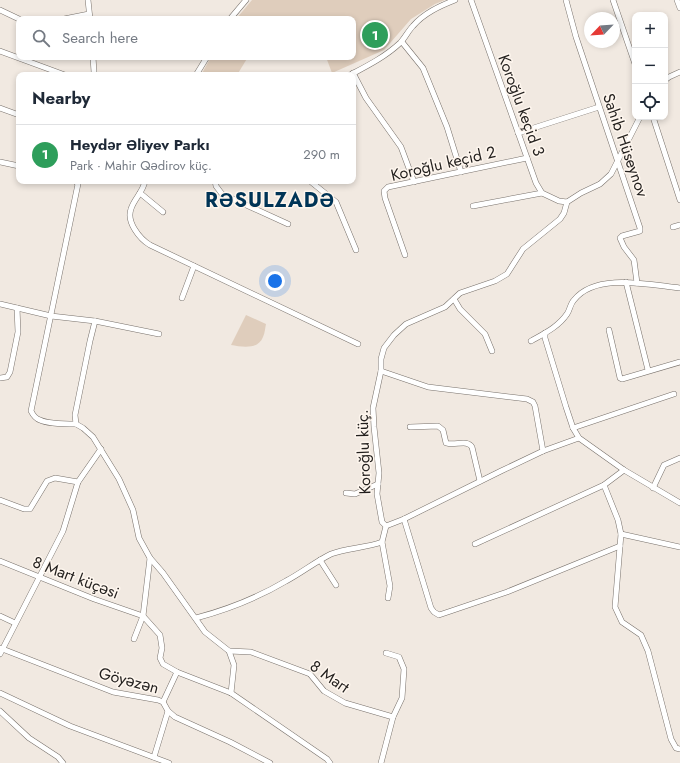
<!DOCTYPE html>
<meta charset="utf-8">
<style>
body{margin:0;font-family:Jost,sans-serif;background:#f2f2f3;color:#1f2937}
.controls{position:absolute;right:12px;top:12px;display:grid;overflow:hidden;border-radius:8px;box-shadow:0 2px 6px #0003}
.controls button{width:36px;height:36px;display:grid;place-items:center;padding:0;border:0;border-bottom:1px solid #e0e1e3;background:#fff;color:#1f2937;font:20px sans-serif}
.compass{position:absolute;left:584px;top:12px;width:36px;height:36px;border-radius:50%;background:#fff;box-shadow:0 2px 6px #0003;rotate:245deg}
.you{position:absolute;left:275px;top:281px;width:14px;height:14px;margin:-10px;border:3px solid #fff;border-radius:50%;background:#1a73e8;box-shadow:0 0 0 6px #1a73e833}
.badge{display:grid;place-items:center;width:26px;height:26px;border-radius:50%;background:#0f766e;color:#fff;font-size:13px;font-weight:700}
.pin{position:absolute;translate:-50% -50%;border:2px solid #fff;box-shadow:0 1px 4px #0006}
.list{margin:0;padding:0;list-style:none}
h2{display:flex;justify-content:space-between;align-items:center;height:52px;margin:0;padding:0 16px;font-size:17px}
h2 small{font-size:13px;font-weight:400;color:#747a83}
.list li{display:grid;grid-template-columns:26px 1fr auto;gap:12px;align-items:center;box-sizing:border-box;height:60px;padding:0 16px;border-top:1px solid #e0e1e3}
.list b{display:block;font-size:15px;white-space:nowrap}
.list p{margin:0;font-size:13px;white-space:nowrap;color:#747a83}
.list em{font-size:13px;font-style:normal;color:#747a83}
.icon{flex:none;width:22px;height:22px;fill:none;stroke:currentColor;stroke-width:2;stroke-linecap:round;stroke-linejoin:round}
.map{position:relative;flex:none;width:680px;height:763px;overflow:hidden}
.search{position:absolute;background:#fff;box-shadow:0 2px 6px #0003;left:16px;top:16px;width:340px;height:44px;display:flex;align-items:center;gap:10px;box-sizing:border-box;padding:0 14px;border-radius:8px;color:#747a83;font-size:15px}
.panel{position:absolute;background:#fff;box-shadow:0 2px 6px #0003;left:16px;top:72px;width:340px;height:112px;border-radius:8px}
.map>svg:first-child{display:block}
</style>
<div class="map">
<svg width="680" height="763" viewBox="0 0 680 763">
<rect width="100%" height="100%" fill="#f1e9e1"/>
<!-- green -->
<g fill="#dfcdbc">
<path d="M 252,0 L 445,0 L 435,4 L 411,19 L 384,50 L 332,73 L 326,57 L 353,57 L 353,19 L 236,19 Z"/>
<path d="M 211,57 L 248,57 L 237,75 L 201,75 Z"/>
<path d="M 246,315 L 266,324 C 265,328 265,333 263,337 C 258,350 242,347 231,345 Z"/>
</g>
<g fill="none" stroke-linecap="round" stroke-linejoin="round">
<!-- street casing -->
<g stroke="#78716b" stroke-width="6">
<g id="street">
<path d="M 88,0 L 90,19"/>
<path d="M 471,0 L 536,183 L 542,193 L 559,201 L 567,202"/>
<path d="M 566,0 L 576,37 L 640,228 L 640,231 L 622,236 L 620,238 L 624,247 L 634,260 L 637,283"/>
<path d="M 613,0 L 635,64"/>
<path d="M 677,0 L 680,8"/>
<path d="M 0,10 L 19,19"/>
<path d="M 64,19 L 89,14"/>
<path d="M 230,19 L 246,0"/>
<path d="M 402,42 L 423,68 L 447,127 L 461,172"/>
<path d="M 0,51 L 65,75"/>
<path d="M 93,57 L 94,72 L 93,75"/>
<path d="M 353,73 L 366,98 L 401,147 L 414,182"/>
<path d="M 196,75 L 207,57"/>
<path d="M 350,75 C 367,66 385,57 400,43 C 405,38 408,31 413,26 C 424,13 440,6 455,0"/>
<path d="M 665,80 L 669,77 L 680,72"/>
<path d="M 0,108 L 19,115"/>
<path d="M 653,117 L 680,200"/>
<path d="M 518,133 L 599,107"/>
<path d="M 0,162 L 19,166"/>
<path d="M 75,181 L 78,184 L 31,411 C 33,415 36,419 40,420 C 48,424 68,424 76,424"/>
<path d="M 145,181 C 143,192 134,199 131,209 C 126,222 140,239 150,245 L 358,344"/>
<path d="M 215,181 L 216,186 L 222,194 L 288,224"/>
<path d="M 310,181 L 336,202 L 356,250"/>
<path d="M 140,193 L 163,212"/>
<path d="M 473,206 L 542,193"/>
<path d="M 673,227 L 680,225"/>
<path d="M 405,255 L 385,198 L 384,191 L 388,187 L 527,158"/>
<path d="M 626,282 L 648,370"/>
<path d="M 182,298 L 194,266"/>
<path d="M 454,299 L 460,309 L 485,334 L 492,351"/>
<path d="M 0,304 L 51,316 L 95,321 L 159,334"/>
<path d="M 95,321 L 90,341 L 75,415 L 76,424 L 83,428 L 93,437 L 119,479 L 133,510 L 139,538 L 150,558 L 163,573 L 205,632 L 229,651 L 234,665 L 231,693"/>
<path d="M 609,330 L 620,378 L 622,379 L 680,362"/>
<path d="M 545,333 L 545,338 L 566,407 L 573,428 L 579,438 L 624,470 L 680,503"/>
<path d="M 531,341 C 545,333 558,327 567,314 C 570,310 570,304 574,300 C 596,272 650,285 680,288"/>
<path d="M 381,371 L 428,387 L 527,399 L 533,402 L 535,406 L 543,451"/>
<path d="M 0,378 L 7,377 L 10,372 L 18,332 L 17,308"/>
<path d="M 410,427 L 438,426 L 443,430 L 446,443 C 455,446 467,439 472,447 L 480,481"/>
<path d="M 573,428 L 674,394"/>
<path d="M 604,485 L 618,520 L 621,534 L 615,607 L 622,622 L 641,635 L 648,651 L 671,739 L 676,748 L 680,749"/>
<path d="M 653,488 L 664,465 L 680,458"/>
<path d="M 346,493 L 355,494 L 378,484"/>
<path d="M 0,500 L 24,509 L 30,509 L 47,481 L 55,478 L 78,482"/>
<path d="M 404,519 L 431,608 L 434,612 L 439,615 L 507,592 L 620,546"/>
<path d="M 386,526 L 404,519 L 501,471 L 543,451 L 579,438"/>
<path d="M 621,534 L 680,547"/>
<path d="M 382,542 L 390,586 L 388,598"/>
<path d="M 475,544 L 604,485 L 624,470"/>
<path d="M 320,560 L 336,585"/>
<path d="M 0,561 L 94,599 L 143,616 L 160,635 L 162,648 L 160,658 L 163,664 L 177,672"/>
<path d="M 0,616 L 15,623"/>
<path d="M 196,618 C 226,610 259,597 286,581 C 301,573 315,562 331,554 C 346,548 366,548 382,542 L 386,526 L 382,522 L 377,494 L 379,473 L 374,427 L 373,408 L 381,371 L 381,359 L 384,348 L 394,335 L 406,324 L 445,307 L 460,293 L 495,281 L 507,274 L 523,249 L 560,219 L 564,213 L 567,202 L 581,193 L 600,184 L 611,174 L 640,117"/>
<path d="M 134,639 L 143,616 L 150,558"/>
<path d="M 0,648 L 113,692 L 158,700 L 163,702 L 177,672 L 231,693 L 327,759 L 330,763"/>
<path d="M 229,651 L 251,652 L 310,674 L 324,691 L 345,703 L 393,717 L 381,763"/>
<path d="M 386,653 L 399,657 L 404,669 L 402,698 L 393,717"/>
<path d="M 0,654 L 63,531 L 78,482 L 101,449"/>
<path d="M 0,693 L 70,726 L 169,763"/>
<path d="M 163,702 L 168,711 L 175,717 L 230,742 L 270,763"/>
<path d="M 0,711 L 29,738 L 58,757 L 63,763"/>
<path d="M 154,757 L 168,711"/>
</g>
</g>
<!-- street -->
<use href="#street" stroke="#fff" stroke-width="5"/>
</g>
<g text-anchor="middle" stroke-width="3" stroke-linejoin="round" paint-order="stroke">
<!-- street labels -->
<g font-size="16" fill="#221f1d" stroke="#fef6ee">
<text transform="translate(522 105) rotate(70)" y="6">Koroğlu keçid 3</text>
<text transform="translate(626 145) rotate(71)" y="6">Sahib Hüseynov</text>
<text transform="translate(443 163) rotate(-13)" y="6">Koroğlu keçid 2</text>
<text transform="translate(363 452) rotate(-92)" y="6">Koroğlu küç.</text>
<text transform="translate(76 577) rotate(21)" y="6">8 Mart küçəsi</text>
<text transform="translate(330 676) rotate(35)" y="6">8 Mart</text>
<text transform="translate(129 680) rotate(15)" y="6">Göyəzən</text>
</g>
<!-- district labels -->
<g font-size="20" font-weight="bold" letter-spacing="1" fill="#003456" stroke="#fef6ee">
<text x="270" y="207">RƏSULZADƏ</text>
</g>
</g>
</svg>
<div class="controls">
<button>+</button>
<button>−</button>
<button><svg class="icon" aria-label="locate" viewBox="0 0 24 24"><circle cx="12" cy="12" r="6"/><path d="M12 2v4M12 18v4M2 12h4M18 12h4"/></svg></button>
</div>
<svg class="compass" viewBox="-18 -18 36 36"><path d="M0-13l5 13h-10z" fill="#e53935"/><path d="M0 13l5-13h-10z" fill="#747a83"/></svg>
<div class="you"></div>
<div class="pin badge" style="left:375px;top:35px;background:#2e9e5b">1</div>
<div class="search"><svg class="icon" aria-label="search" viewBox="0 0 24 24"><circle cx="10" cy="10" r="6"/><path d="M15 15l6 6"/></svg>Search here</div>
<section class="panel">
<h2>Nearby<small></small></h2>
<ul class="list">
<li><span class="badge" style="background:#2e9e5b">1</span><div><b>Heydər Əliyev Parkı</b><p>Park · Mahir Qədirov küç.</p></div><em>290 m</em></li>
</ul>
</section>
</div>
